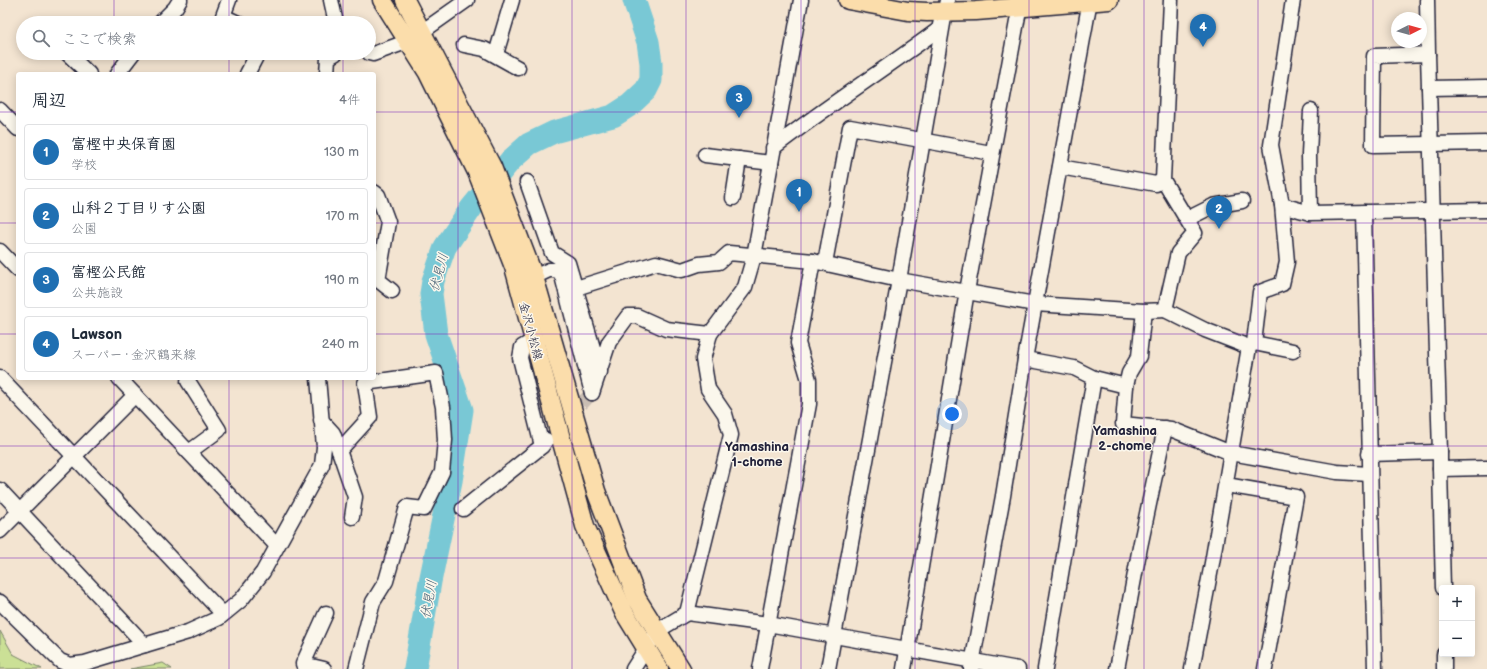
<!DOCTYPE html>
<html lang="ja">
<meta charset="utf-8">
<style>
body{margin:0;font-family:"Balsamiq Sans","Klee One",sans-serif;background:#f6f6f7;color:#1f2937}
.controls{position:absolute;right:12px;bottom:12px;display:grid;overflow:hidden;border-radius:4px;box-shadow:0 2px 10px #0003}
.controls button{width:36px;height:36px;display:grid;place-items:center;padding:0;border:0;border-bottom:1px solid #e0e1e3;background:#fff;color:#1f2937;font:20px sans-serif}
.compass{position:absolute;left:1391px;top:12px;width:36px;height:36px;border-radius:50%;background:#fff;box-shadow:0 2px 10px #0003;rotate:84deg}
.you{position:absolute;left:952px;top:414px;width:14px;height:14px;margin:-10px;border:3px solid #fff;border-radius:50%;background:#1a73e8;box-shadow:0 0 0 6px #1a73e833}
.badge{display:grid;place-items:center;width:26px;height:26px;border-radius:50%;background:#1f6fb2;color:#fff;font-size:13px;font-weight:700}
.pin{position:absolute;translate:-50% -33px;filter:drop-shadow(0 1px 2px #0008)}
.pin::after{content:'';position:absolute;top:21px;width:14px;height:12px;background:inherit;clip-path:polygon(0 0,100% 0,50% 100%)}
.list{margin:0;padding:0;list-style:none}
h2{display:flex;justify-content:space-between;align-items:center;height:52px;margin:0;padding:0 16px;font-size:17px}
h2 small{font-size:13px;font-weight:400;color:#747a83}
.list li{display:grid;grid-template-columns:26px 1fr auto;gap:12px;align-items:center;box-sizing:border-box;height:56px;margin:0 8px 8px;padding:0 8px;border:1px solid #e0e1e3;border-radius:4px}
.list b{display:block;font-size:15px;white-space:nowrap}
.list p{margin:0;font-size:13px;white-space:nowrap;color:#747a83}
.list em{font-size:13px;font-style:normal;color:#747a83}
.icon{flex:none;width:22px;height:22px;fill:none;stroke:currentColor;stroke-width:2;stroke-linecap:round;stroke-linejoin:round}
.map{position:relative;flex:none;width:1487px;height:669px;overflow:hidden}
.search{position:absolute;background:#fff;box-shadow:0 2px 10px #0003;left:16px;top:16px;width:360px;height:44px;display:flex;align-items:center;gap:10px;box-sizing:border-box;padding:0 14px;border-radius:22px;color:#747a83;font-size:15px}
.panel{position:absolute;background:#fff;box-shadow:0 2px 10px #0003;left:16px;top:72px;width:360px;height:308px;border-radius:4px}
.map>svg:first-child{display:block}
</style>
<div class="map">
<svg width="1487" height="669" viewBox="0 0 1487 669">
<rect width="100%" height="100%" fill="#f3e4d1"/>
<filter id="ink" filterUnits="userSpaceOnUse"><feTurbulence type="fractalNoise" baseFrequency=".025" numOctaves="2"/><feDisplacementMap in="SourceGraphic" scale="8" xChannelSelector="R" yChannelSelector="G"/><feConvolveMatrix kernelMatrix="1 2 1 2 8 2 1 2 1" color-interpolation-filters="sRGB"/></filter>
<g filter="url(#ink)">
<!-- green -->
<g fill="#cbe096" stroke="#768168">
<path d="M 0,631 L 13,654 L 42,669 L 0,669 Z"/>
<path d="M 163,663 L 172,669 L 130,669 Z"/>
</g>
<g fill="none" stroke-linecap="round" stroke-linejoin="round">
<!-- river -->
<path stroke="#79c8d5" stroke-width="23" d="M 415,669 L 430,582 L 451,481 L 462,410 L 436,334 L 431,294 L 433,281 L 445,247 L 472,207 L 510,161 L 529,144 L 554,132 L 613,116 L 630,105 L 646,90 L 651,80 L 651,63 L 648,42 L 634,0"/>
<!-- minor-tunnel -->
<path stroke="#c9bdb3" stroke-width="14" stroke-dasharray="14 7" stroke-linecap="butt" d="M 552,434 L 592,393"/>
<!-- minor casing -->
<g stroke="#22223b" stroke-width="17">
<g id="minor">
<path d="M 229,0 L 223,16 L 238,23"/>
<path d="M 331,0 L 336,23"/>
<path d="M 1427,0 L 1428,54 L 1374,56 L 1373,145 L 1487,143"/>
<path d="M 160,23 L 175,8 L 180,0"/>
<path d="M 464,45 L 484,49 L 518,68"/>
<path d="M 67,53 L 89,74"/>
<path d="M 369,53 L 373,54 L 409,41 L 467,0"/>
<path d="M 496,54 L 512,0"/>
<path d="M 1428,54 L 1429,88 L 1487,87"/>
<path d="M 117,74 L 133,53"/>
<path d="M 247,74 L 258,53"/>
<path d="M 327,74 L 328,58 L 336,53"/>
<path d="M 1429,88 L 1440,452"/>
<path d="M 0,110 L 18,129"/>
<path d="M 773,148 C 827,106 884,70 939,29 L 941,21"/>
<path d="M 705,155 L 771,163"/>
<path d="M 1060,167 L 1156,184 L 1163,180"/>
<path d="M 527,182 L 552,253 L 568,263 L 600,372"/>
<path d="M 374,192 L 378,195 L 388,222 L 378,280 L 392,291"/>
<path d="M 733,198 L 739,159"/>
<path d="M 1282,205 L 1310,213 L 1487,210"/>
<path d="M 1364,212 L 1375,669"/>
<path d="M 1310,213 L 1309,155 L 1311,111"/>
<path d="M 1187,219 L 1213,206 L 1242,201"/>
<path d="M 0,251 L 18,270"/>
<path d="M 825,263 L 850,127 L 991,153"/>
<path d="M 534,277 L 549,270 L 558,270 L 562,276 L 592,393"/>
<path d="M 576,288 L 656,263 L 682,270 L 699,264 L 719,262 L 729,253 L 813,261 L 899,280 L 1035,304 L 1144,311 L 1165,310 L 1178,253 L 1195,233 L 1163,180 L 1171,0"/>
<path d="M 1165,310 L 1205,330 L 1249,347"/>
<path d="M 1144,311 L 1139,356 L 1129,373 L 1126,386 L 1123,424 L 1171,429 L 1231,453 L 1337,472 L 1369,474"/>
<path d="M 710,334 L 745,287 L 754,256 L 801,0"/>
<path d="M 534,340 L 522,347 L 520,358 L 542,446"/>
<path d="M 1254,343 L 1293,351"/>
<path d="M 1025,359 L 1074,368 L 1094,378 L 1126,386"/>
<path d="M 0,378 L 223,614"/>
<path d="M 119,378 L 277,546"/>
<path d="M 188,381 L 219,430 L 189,452"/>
<path d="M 592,393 L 609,342 L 628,316 L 637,316 L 666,329 L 710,334 L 703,359 L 708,389 L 725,414 L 731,435 L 687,613 L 657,631 L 633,669"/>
<path d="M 321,420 L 333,433 L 355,497 L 352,517"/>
<path d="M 339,451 L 370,417 L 365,383 L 436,373 L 443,407 L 445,440 L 442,472 L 424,509 L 407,507 L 386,581 L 373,602 L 356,669"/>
<path d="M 1369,454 L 1440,452 L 1440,469 L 1487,468"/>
<path d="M 1440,469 L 1443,588"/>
<path d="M 1226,485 L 1296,497 L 1265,669"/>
<path d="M 0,490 L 145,645"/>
<path d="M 463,509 L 542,446 L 546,440"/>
<path d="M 0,531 L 135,395"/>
<path d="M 0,602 L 60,661 L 70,665 L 85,663 L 188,632 L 219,618 L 241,600 L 263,572 L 322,465 L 324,447 L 318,378"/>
<path d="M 687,613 L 768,624 L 1018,669"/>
<path d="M 1444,654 L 1444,669"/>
<path d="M 324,669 L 303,664 L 326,613"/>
<path d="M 760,669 L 809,404 L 809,380 L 798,343 L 813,261"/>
<path d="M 828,669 L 899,280 L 947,0"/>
<path d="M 904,669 L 967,291 L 1021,0"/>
<path d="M 971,669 L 1003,496 L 1025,359 L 1090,0"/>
<path d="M 1045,669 L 1094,378"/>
<path d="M 1117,669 L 1140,547 L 1165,428"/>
<path d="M 1192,669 L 1212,563 L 1249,347 L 1254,343 L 1260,292 L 1282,284 L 1287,262 L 1282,205 L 1271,145 L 1293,0"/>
</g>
</g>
<!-- major casing -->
<g stroke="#22223b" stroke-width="21">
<g id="major">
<path d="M 382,0 L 428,73 L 477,172 L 514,267 L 585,526 L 624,612 L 659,669"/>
<path d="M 405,0 L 492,167 L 534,277 L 596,491 L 637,599 L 681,669"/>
<path d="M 848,0 L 908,11 L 927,12 L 976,11 L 1109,0"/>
</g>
</g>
<!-- minor -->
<use href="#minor" stroke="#fbf7ec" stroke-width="14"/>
<!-- major -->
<use href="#major" stroke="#fbddab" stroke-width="18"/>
</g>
</g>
<!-- grid -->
<path fill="none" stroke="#7b2cbf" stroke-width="1" stroke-opacity="0.55" d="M 114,0 L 114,23M 229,0 L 229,23M 343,0 L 343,23M 458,0 L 458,669M 572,0 L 572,669M 686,0 L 686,669M 801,0 L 801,669M 915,0 L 915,669M 1029,0 L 1029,669M 1144,0 L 1144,669M 1258,0 L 1258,669M 1373,0 L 1373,669M 114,53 L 114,74M 229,53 L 229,74M 343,53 L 343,74M 0,112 L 18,112M 374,112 L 1487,112M 0,223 L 18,223M 374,223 L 1487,223M 0,334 L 18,334M 374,334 L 1487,334M 114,378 L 114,669M 229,378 L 229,669M 343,378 L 343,669M 0,446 L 1487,446M 0,558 L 1487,558"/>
<g text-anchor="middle" stroke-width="3" stroke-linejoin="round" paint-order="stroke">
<!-- street labels -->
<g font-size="12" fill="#22223b" stroke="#fbf7ec">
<text transform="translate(531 331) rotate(75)" y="4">金沢小松線</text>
</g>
<!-- water labels -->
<g font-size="13" font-style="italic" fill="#405c71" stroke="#fbf7ec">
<text transform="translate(438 272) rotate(-75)" y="5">伏見川</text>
<text transform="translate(428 599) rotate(-80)" y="5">伏見川</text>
</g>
<!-- neighbourhood labels -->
<g font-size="13" font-weight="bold" fill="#22223b" stroke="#fbf7ec">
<text x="1125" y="435">Yamashina<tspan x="1125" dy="15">2-chome</tspan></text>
<text x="757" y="451">Yamashina<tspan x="757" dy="15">1-chome</tspan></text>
</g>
</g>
</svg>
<div class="controls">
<button>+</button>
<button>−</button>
</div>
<svg class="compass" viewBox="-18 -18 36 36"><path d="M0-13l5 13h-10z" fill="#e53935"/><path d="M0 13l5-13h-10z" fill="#747a83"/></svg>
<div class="you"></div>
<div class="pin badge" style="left:799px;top:212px">1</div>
<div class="pin badge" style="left:1219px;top:229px">2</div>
<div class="pin badge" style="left:739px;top:118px">3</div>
<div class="pin badge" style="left:1203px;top:47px">4</div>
<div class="search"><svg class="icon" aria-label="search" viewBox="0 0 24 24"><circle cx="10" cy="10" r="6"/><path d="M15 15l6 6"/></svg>ここで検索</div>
<section class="panel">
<h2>周辺<small>4件</small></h2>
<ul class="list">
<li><span class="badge">1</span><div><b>富樫中央保育園</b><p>学校</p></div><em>130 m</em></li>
<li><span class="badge">2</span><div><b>山科２丁目りす公園</b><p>公園</p></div><em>170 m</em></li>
<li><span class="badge">3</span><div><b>富樫公民館</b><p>公共施設</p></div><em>190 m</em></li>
<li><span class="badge">4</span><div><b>Lawson</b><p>スーパー · 金沢鶴来線</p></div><em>240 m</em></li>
</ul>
</section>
</div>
